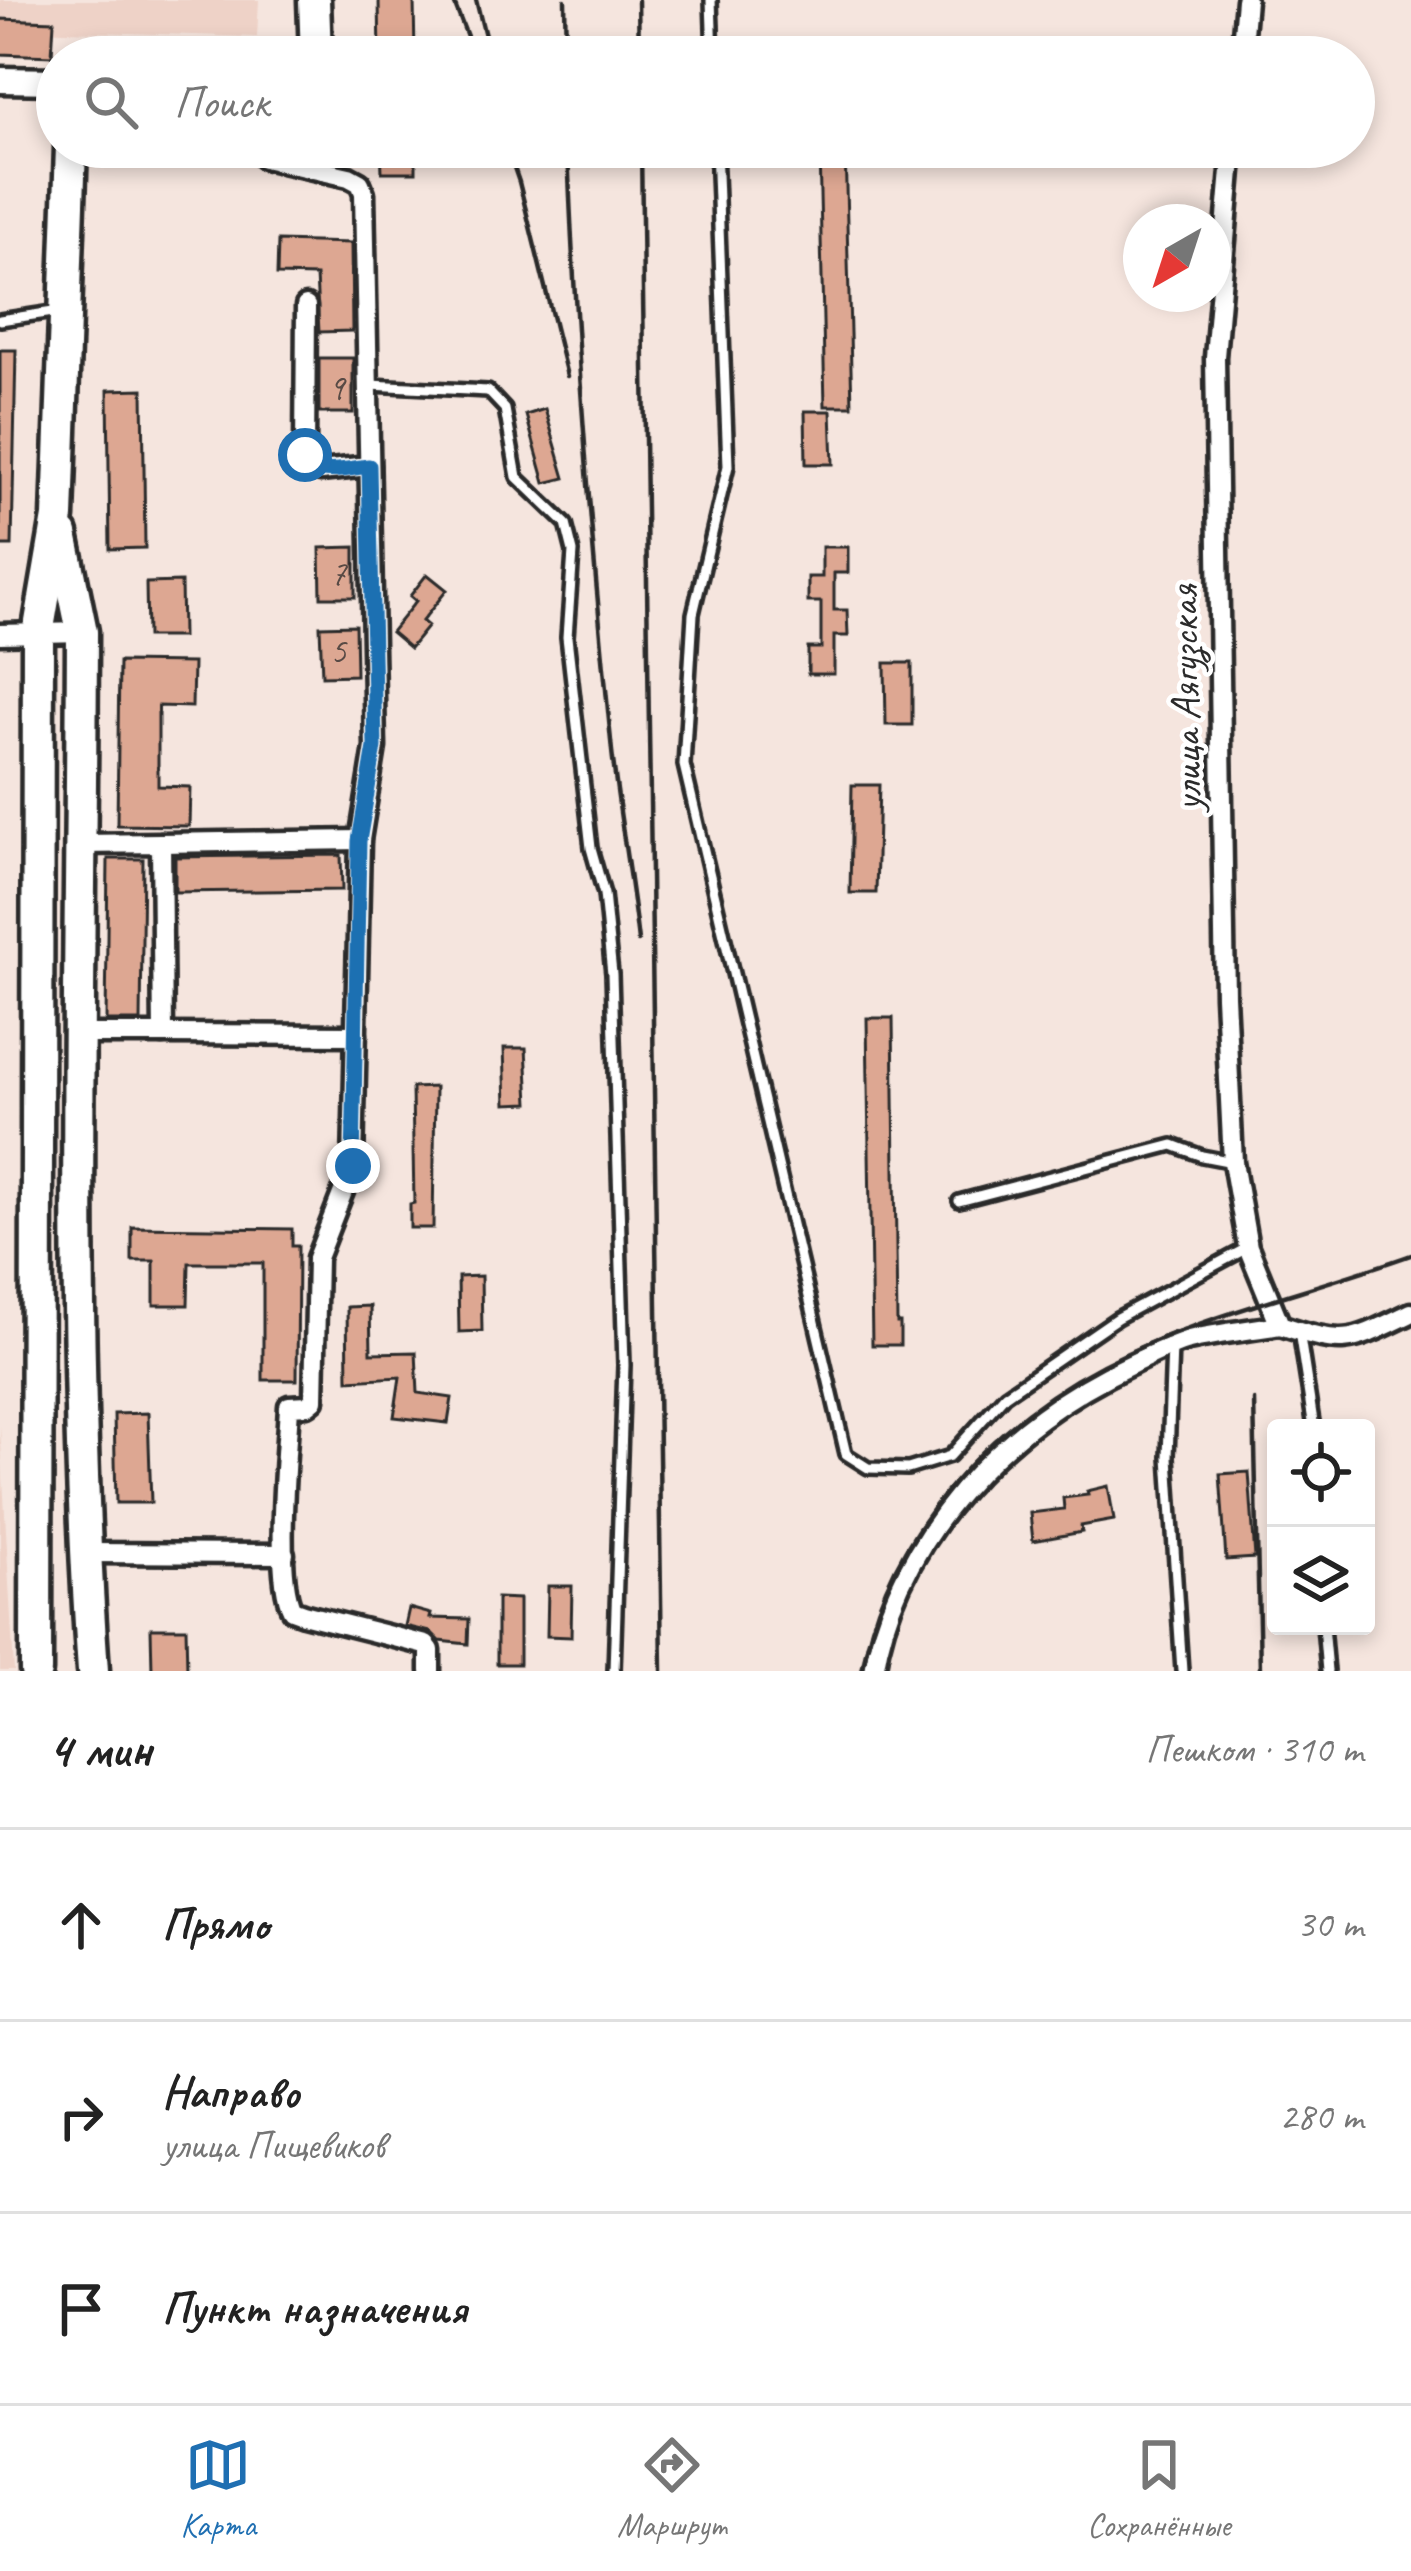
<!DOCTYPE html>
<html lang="ru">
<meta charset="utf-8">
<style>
body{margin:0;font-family:Caveat,sans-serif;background:#f6f6f6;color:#222}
.controls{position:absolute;right:36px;bottom:36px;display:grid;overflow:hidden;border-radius:12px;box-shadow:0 6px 18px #0003}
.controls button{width:108px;height:108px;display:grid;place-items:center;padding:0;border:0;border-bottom:3px solid #e0e0e0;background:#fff;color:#222;font:60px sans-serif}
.compass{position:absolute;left:1123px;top:204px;width:108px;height:108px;border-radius:50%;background:#fff;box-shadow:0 6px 18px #0003;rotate:219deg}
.stop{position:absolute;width:36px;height:36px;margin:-27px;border:9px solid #1f6fb2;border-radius:50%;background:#fff}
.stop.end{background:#1f6fb2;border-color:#fff;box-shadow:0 3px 12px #0008}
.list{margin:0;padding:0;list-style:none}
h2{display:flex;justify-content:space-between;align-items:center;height:156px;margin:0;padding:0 48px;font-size:51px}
h2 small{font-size:39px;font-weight:400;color:#767676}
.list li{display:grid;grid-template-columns:78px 1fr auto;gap:36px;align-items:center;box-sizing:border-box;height:192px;padding:0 48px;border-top:3px solid #e0e0e0}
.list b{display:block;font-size:45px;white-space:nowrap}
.list p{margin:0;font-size:39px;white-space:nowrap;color:#767676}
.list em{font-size:39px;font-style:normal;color:#767676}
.icon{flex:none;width:66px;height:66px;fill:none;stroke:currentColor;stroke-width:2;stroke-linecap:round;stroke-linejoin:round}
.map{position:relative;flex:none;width:1411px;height:1671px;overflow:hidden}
.search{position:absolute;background:#fff;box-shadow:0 6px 18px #0003;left:36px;right:36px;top:36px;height:132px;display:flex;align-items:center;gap:30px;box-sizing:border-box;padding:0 42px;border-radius:66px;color:#767676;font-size:45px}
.sheet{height:732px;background:#fff}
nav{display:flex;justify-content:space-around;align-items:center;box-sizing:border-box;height:168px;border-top:3px solid #e0e0e0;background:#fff;font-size:33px;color:#767676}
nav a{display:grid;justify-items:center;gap:6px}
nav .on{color:#1f6fb2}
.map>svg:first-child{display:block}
</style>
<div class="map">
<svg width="1411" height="1671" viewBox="0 0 1411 1671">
<rect width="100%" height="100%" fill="#f5e5de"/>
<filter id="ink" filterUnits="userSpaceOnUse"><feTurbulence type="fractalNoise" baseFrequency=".00833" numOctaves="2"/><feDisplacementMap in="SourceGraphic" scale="24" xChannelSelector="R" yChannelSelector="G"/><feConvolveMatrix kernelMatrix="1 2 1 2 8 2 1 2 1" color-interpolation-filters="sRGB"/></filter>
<g filter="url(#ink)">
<!-- built -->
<g fill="#eed2c7">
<path d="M 0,0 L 259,0 L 257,37 L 0,29 Z"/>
<path d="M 0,1426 L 14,1671 L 0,1671 Z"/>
</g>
<!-- building -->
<g fill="#dda792" stroke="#2b2b2b" stroke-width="3">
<path d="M 379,0 L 414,0 L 415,57 L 380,57 Z"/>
<path d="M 0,19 L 54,21 L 52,56 L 0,54 Z"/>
<path d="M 381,147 L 416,147 L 416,172 L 382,172 Z"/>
<path d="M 845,150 L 852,406 L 825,406 L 819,151 Z"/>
<path d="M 278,241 L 351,243 L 352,331 L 319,332 L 316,276 L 277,275 Z"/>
<path d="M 0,350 L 16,350 L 12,546 L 0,546 Z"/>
<rect x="319" y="358" width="34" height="55"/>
<path d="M 143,389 L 145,548 L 110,549 L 108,390 Z"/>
<path d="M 545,409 L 565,478 L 545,483 L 526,415 Z"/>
<path d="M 805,411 L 831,411 L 833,464 L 806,464 Z"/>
<path d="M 355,547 L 355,597 L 321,597 L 320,548 Z"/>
<path d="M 822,547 L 848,547 L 848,573 L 834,573 L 834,610 L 847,610 L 848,636 L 834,636 L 834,674 L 808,674 L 808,648 L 821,648 L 821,602 L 808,602 L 808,577 L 822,577 Z"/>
<path d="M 427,574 L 447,590 L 422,621 L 428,626 L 410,648 L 391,632 L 416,601 L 410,596 Z"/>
<path d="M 181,582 L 182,637 L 147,637 L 146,583 Z"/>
<path d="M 355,625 L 356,675 L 322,676 L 320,626 Z"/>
<path d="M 119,662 L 193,663 L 192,707 L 158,706 L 158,786 L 190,787 L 189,826 L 117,825 Z"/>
<path d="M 885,663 L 912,663 L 912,725 L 886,725 Z"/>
<path d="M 852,785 L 879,785 L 876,893 L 850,893 Z"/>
<path d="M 341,855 L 342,890 L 175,892 L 175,857 Z"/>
<path d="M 108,859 L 143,859 L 141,1021 L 106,1021 Z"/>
<path d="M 867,1018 L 893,1018 L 897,1323 L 900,1323 L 900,1345 L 872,1345 Z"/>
<path d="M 504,1048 L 526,1048 L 529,1103 L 506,1104 Z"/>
<path d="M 435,1087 L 433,1228 L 410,1228 L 410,1204 L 414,1203 L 412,1088 Z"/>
<path d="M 132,1227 L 292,1229 L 292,1246 L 298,1246 L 297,1380 L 263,1380 L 263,1263 L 189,1263 L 188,1305 L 154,1305 L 154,1261 L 132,1261 Z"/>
<path d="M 481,1276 L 482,1331 L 459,1332 L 458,1277 Z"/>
<path d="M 370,1306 L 371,1353 L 416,1352 L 418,1393 L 452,1398 L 448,1423 L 394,1417 L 400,1377 L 348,1380 L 347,1307 Z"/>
<path d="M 148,1413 L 151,1503 L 116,1503 L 114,1414 Z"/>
<path d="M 1249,1472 L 1255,1558 L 1226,1560 L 1220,1474 Z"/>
<path d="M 1108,1486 L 1114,1520 L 1081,1526 L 1082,1532 L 1033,1541 L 1030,1513 L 1064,1509 L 1063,1498 L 1088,1495 L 1087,1491 Z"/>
<path d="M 548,1586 L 572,1586 L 571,1637 L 547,1636 Z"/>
<path d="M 497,1598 L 519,1599 L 519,1664 L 497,1664 Z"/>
<path d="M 409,1608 L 431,1614 L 430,1618 L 469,1619 L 468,1644 L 440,1641 L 431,1632 L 405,1626 Z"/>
<path d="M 151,1628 L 186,1628 L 187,1671 L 152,1671 Z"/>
</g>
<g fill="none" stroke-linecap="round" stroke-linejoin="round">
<!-- service casing -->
<g stroke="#2b2b2b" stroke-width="18">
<g id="service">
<path d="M 711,0 L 713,57"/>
<path d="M 716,147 L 728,466 L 693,614 L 684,765 L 846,1454 L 868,1468 L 908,1469 L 950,1456 L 1005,1395 L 1117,1318 L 1247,1248"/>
<path d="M 0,320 L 60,311"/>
<path d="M 370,385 L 488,391 L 505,409 L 517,477 L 566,524 L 573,552 L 567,637 L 591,848 L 604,894 L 612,974 L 624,1365 L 614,1671"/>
<path d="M 959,1201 L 1173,1145 L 1202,1156 L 1233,1162"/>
<path d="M 1299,1331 L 1314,1428"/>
<path d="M 1172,1346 L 1168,1457 L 1182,1671"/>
<path d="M 1323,1626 L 1327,1671"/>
</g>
</g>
<!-- minor casing -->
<g stroke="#2b2b2b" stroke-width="27">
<g id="minor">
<path d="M 1241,57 L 1246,0"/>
<path d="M 255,147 L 264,158 L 349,177 L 360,183 L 364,193 L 375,747 L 360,840 L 353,1166 L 317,1258 L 314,1400 L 308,1405 L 289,1406 C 287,1451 274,1575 292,1610 L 303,1614 L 426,1645 L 430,1650 L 430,1671"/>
<path d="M 1233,147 L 1215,357 L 1225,996 L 1233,1162 L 1248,1247 L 1280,1325 C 1347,1347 1349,1343 1411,1313"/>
<path d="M 306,306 L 305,455 L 308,465 L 320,471 L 369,466"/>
<path d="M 0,634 L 82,632"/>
<path d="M 161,843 L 360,840"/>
<path d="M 81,1034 L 163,1034 L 161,843 L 81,844"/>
<path d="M 163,1034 L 356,1035"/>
<path d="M 85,1553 L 284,1554"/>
<path d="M 874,1671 C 895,1535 1009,1421 1130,1365 C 1149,1356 1169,1345 1189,1340 C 1219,1333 1250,1330 1280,1325"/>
</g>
</g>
<!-- secondary casing -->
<g stroke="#2b2b2b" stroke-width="33">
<path id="secondary" d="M 0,80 L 57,81"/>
</g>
<!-- trunk casing -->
<g stroke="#2b2b2b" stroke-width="39">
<g id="trunk">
<path d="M 314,0 L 316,57"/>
<path d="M 62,534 L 82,632 C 81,978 69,1325 93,1671"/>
<path d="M 36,1671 L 38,634 L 58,517 L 71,147"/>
</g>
</g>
<!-- service -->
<use href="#service" stroke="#fff" stroke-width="9"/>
<!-- minor -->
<use href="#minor" stroke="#fff" stroke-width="18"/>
<!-- secondary -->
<use href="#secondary" stroke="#fff" stroke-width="24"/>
<!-- trunk -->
<use href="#trunk" stroke="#fff" stroke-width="30"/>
<!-- rail -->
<g stroke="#2b2b2b" stroke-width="4.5">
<path d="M 453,0 L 475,57"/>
<path d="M 476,0 L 489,52"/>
<path d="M 565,0 L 566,57"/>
<path d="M 638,0 L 639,57"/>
<path d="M 507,147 L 519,182 L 567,376"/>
<path d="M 568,147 C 575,349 592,550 612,751 C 619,814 631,878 638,941"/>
<path d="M 641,147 L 662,1671"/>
<path d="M 1254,1400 L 1260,1671"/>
<path d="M 862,1671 C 873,1610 899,1556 936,1506 C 1060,1339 1229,1320 1411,1255"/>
</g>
</g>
</g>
<g fill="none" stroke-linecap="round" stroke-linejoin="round" filter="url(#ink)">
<!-- route -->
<path stroke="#1f6fb2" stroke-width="15" d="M 305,455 C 314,480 347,468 369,466 L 375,747 L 359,841 L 353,1166"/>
</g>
<g text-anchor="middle" stroke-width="9" stroke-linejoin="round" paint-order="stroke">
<!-- number labels -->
<g font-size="36" fill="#584a45">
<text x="336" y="399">9</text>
<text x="338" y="585">7</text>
<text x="338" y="663">5</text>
</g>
<!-- street labels -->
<g font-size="42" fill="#2b2b2b" stroke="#fff">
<text transform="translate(1184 698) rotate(-91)" y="15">улица Аягузская</text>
</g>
</g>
</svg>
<div class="controls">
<button><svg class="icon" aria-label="locate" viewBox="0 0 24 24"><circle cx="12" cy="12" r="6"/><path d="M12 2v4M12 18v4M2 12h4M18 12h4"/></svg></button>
<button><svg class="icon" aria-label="layers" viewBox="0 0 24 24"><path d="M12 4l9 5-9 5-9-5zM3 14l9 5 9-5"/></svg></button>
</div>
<svg class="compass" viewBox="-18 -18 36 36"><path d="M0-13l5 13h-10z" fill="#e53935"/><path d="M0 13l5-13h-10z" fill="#767676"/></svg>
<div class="stop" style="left:305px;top:455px"></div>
<div class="stop end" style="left:353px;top:1166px"></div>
<div class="search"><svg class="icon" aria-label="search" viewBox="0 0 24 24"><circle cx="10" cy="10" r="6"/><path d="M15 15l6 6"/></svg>Поиск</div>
</div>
<section class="sheet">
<h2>4 мин<small>Пешком · 310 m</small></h2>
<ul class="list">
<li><svg class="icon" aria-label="ahead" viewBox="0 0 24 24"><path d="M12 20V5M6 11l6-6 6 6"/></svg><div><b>Прямо</b></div><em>30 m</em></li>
<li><svg class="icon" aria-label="right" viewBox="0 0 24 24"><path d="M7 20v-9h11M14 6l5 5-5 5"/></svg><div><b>Направо</b><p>улица Пищевиков</p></div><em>280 m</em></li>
<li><svg class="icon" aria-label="arrive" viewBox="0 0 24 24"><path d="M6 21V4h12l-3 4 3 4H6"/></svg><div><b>Пункт назначения</b></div></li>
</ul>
</section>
<nav>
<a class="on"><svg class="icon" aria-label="map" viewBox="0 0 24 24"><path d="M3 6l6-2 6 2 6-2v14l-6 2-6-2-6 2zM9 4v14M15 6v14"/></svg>Карта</a>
<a><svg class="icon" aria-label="directions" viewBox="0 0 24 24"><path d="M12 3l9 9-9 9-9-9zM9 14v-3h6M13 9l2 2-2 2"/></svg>Маршрут</a>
<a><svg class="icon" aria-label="saved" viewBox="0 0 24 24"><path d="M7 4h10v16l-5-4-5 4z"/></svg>Сохранённые</a>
</nav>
